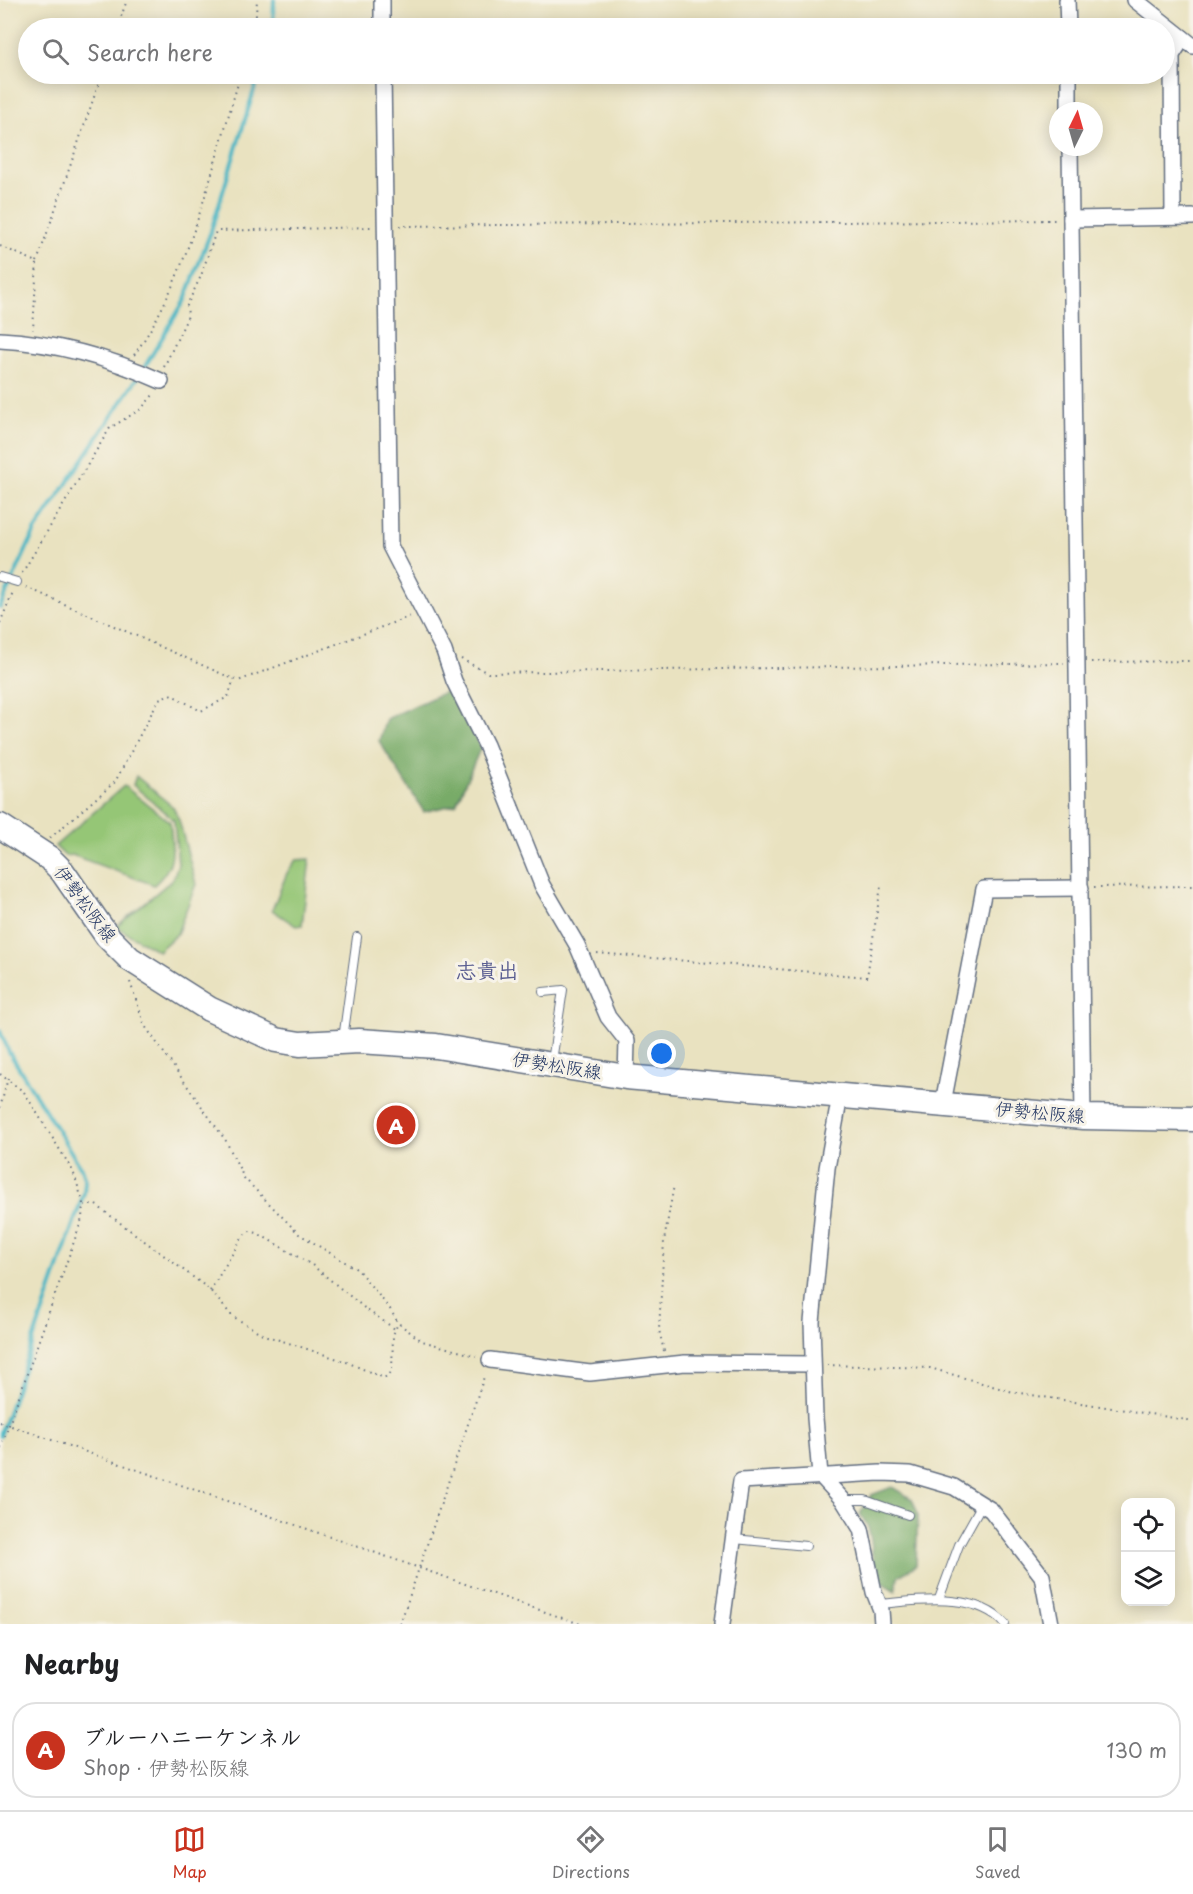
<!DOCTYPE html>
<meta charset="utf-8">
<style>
body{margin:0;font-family:"Playpen Sans","Klee One",sans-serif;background:#f2f2f2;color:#202124}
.controls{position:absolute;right:18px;bottom:18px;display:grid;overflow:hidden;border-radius:12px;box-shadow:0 3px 15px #0003}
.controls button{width:54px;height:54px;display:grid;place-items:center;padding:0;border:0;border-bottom:2px solid #e0e0e0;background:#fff;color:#202124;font:30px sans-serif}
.compass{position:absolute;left:1049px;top:102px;width:54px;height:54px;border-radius:50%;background:#fff;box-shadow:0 3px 15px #0003;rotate:5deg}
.you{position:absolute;left:662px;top:1054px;width:21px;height:21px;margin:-15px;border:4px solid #fff;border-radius:50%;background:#1a73e8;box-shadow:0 0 0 9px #1a73e833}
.badge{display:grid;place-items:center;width:39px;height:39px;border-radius:50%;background:#c8321e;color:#fff;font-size:20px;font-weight:700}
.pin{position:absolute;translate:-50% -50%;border:3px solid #fff;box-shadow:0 2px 6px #0006}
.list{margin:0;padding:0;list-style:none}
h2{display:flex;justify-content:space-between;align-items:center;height:78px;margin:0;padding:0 24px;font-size:26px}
h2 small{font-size:20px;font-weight:400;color:#757577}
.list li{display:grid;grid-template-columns:39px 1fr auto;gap:18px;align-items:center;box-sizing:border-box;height:96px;margin:0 12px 12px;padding:0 12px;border:2px solid #e0e0e0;border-radius:24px}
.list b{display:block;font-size:22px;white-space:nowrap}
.list p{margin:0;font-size:20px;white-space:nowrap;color:#757577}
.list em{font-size:20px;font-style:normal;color:#757577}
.icon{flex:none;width:33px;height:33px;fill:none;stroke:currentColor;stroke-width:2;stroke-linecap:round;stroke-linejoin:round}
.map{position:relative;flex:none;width:1193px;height:1624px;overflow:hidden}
.search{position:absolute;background:#fff;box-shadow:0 3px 15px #0003;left:18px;right:18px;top:18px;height:66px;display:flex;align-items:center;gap:15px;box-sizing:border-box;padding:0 21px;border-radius:33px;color:#757577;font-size:22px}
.sheet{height:186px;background:#fff}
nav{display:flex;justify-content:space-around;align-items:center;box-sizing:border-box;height:84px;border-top:2px solid #e0e0e0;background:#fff;font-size:16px;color:#757577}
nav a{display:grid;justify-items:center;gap:3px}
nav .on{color:#c8321e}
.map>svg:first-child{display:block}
</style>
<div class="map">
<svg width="1193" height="1624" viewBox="0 0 1193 1624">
<rect width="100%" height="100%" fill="#f7f3e8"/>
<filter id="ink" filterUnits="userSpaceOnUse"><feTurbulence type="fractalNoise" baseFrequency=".0167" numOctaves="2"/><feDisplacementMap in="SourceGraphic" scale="12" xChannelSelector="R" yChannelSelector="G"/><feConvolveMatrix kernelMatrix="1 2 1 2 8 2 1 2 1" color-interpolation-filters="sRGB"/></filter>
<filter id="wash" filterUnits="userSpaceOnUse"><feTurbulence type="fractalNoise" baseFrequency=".008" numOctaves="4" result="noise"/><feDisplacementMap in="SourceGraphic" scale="24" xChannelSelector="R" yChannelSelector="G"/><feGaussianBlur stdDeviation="1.35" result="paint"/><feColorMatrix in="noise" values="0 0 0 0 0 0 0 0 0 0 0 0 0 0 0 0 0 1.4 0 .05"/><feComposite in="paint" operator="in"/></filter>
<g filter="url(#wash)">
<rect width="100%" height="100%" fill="#e9e2c0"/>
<!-- green -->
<g fill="#95c676" stroke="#587a6a" stroke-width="1.5">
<path d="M 136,776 L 173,807 L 179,820 L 196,884 L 177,934 L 158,951 L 116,927 L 173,879 L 178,864 L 174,820 L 133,785 Z"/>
<path d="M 124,786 L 170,822 C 173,851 177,864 154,885 L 72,855 L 65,856 L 55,846 Z"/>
<path d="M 310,859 L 302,925 L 296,926 L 272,910 L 287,873 L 296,860 Z"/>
</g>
<!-- forest -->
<g fill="#78ab67" stroke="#4a6d62" stroke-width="1.5">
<path d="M 449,690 L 481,747 L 456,804 L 424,812 L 379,741 L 386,719 Z"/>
<path d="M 892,1487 L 912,1499 L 918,1514 L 916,1565 L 898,1577 L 896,1591 C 864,1575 877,1559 869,1531 C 868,1525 863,1519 860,1514 L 871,1495 Z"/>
</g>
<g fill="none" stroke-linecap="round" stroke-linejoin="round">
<!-- stream -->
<g stroke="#48b6c4" stroke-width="4">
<path d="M 273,28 L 274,0"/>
<path d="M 144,368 L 185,300 L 210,234 L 259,74"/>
<path d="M 0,607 L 35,531 L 138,377"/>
<path d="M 0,1031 L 9,1052 L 81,1168 L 85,1180 L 84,1193 L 0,1436"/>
</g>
</g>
</g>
<g filter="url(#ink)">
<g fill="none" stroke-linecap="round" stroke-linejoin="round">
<!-- lane casing -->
<g stroke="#636e80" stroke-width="10">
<g id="lane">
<path d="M 0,577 L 17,582"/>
<path d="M 543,992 L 563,990 L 552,1061"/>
<path d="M 343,1039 L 357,937"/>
<path d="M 843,1500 L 865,1500 L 908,1515"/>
<path d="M 734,1539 L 806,1546"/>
<path d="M 939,1599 L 959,1545 L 982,1504"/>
<path d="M 879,1604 C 918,1601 976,1591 1005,1624"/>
</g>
</g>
<!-- street casing -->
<g stroke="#636e80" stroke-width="18">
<g id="street">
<path d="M 382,0 L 382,28"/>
<path d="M 1067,0 L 1068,28"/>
<path d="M 1135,0 L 1193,46"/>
<path d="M 383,74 L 390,546 L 444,651 L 454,681 L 486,745 L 542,885 L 577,945 L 608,1017 L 627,1041 L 626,1077"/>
<path d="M 1069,74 L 1069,111"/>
<path d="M 1070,147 L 1083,1117"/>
<path d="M 1173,217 L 1172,55 L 1183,38"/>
<path d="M 1071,219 L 1193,217"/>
<path d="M 0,340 C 56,343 110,358 161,381"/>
<path d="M 840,1096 L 827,1168 L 812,1322 L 815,1418 L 820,1475 L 843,1500 L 861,1529 L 874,1592 L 881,1610 L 882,1624"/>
<path d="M 943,1103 L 984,889 L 1081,888"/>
<path d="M 490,1360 L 590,1373 L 685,1363 L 812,1364"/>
<path d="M 722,1624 L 741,1481 L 880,1473 L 910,1474 L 954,1487 L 991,1510 L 1042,1576 L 1051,1624"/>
</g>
</g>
<!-- primary casing -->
<g stroke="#636e80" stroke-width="27">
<path id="primary" d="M 0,826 L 49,858 L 62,871 L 107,936 L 130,959 L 209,1009 L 276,1040 L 300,1044 L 359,1041 L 436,1046 L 626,1077 L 1083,1117 L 1193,1119"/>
</g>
<!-- path -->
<g stroke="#636e80" stroke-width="2" stroke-dasharray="1.5 4.5" stroke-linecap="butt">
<path d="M 117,28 L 127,0"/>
<path d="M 255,28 L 257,0"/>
<path d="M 399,226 L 1056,220"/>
<path d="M 0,246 L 37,262 L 33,330"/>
<path d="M 37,262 L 102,74"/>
<path d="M 134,355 C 190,276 212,166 241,74"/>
<path d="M 164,367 L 188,316 L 187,305 L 201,276 L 216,231 L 372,227"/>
<path d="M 22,573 L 110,428 L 141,409 L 154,394"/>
<path d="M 26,587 L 238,681 L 411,616"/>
<path d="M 0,623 L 13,592"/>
<path d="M 461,659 L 488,673 L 1064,663"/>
<path d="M 1091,662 L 1193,661"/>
<path d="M 50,838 L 115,782 L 159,699 L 170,694 L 201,711 L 228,697 L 234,679"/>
<path d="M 1094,887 L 1193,886"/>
<path d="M 597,953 L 867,977 L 881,886"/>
<path d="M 130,982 L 145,1026 L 226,1141 L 244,1178 L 299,1234 L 358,1270 L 390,1309 L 398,1323 L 422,1341 L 476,1356"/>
<path d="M 0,1074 L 24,1092 L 73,1171 L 83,1202 L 82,1219 L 0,1450"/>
<path d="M 0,1108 L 8,1078"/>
<path d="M 84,1205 L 96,1205 L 209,1289 L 232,1316 L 264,1335 L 344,1361 L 384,1378 L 392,1372 L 393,1335 L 398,1323"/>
<path d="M 210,1291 L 243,1236 L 249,1231 L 257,1233 L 312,1265 L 367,1310 L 395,1329"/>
<path d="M 664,1351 L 659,1330 L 664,1241 L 674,1185"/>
<path d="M 827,1365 L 930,1368 L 1013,1392 L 1193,1421"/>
<path d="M 0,1422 L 580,1624"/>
<path d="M 400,1624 L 485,1374"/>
</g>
<!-- lane -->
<use href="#lane" stroke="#fff" stroke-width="8"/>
<!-- street -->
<use href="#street" stroke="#fff" stroke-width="15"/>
<!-- primary -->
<use href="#primary" stroke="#fff" stroke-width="24"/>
</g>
</g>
<g text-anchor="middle" stroke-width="6" stroke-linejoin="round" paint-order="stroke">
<!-- street labels -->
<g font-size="18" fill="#1b2f5e" stroke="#f7f3e8">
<text transform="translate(85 904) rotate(53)" y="6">伊勢松阪線</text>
<text transform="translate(557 1066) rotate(9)" y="6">伊勢松阪線</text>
<text transform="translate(1040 1113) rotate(5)" y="6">伊勢松阪線</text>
</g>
<!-- quarter labels -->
<g font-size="21" font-weight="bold" fill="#5a5e91" stroke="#f7f3e8">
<text x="487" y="978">志貴出</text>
</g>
</g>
</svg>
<div class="controls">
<button><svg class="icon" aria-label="locate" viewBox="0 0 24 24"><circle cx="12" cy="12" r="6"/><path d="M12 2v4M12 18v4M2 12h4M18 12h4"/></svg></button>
<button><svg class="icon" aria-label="layers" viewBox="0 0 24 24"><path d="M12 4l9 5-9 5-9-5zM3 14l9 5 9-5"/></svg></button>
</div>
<svg class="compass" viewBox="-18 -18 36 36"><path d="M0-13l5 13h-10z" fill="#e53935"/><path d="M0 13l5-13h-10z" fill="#757577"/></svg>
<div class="you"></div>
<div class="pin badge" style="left:396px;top:1125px">A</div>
<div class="search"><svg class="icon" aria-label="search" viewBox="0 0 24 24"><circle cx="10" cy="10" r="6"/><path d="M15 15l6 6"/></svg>Search here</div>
</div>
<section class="sheet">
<h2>Nearby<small></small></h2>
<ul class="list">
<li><span class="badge">A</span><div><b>ブルーハニーケンネル</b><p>Shop · 伊勢松阪線</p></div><em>130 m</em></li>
</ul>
</section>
<nav>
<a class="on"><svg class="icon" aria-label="map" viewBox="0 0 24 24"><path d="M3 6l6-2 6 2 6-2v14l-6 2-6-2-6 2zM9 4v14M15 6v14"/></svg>Map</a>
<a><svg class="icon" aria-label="directions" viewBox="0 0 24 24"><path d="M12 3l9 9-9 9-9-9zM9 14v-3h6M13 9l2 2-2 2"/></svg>Directions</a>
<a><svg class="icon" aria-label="saved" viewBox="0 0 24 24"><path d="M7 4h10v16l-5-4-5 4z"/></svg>Saved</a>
</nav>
